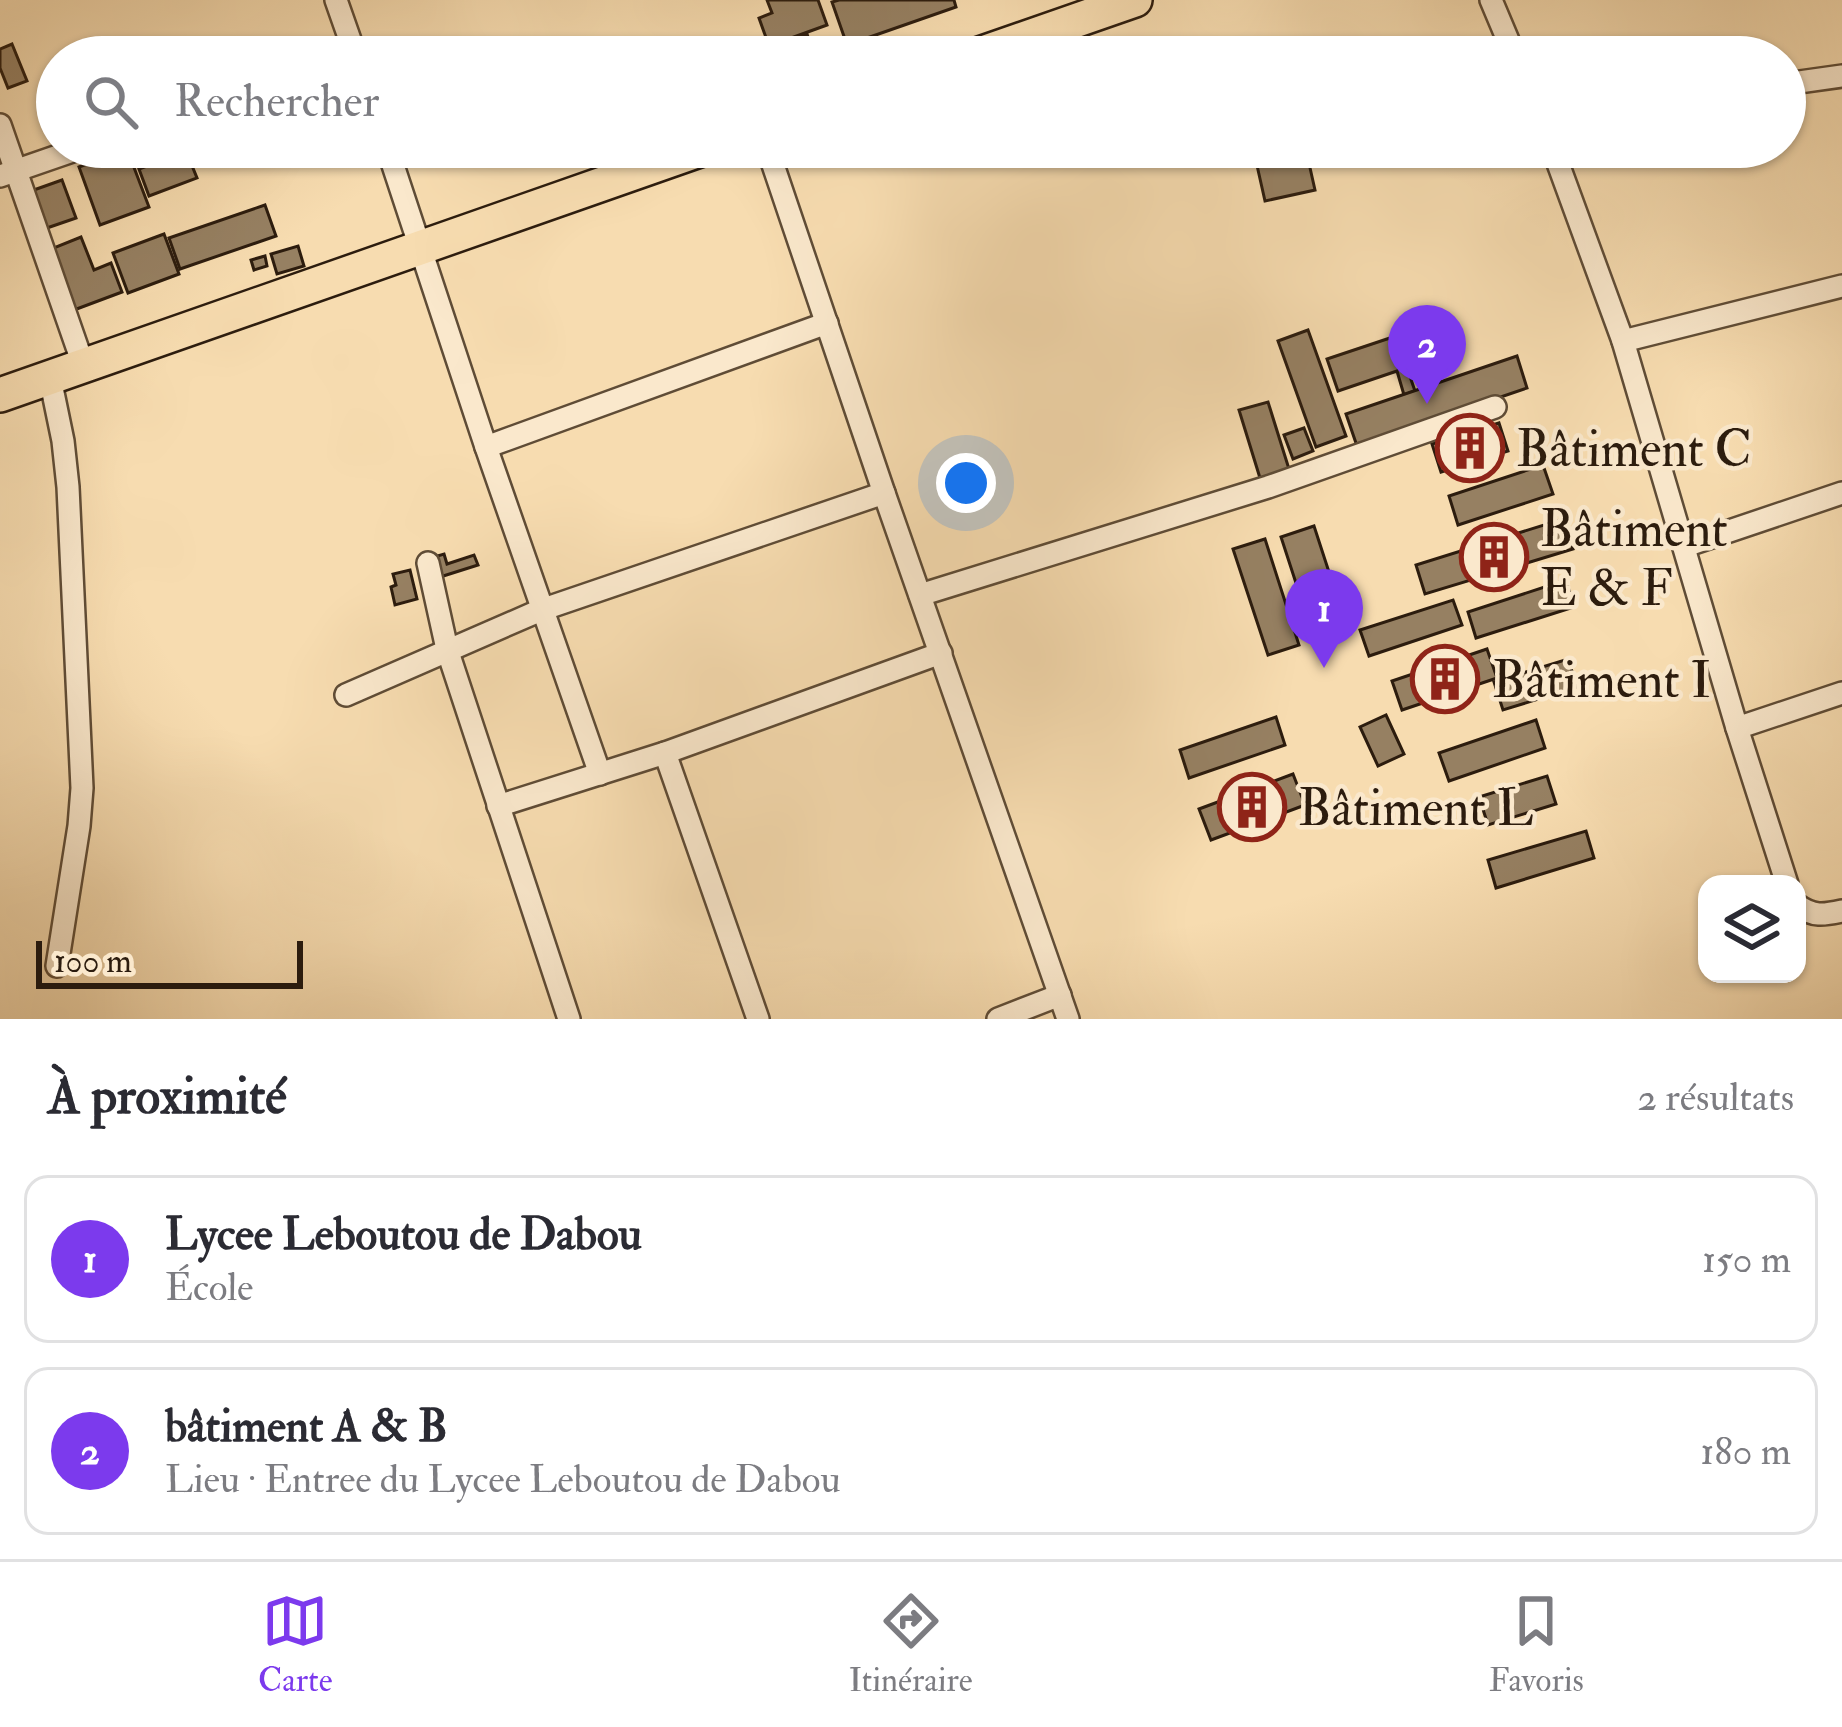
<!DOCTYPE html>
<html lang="fr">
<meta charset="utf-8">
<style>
body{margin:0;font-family:"IM FELL Double Pica",serif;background:#f2f2f3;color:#2b2b33}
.controls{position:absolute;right:36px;bottom:36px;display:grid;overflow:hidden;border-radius:24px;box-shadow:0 3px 9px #0004}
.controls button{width:108px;height:108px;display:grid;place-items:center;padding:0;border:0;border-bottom:3px solid #e1e1e2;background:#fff;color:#2b2b33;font:60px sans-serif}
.scale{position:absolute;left:36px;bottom:30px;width:267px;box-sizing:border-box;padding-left:12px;border:6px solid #2c1c0e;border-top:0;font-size:33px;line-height:42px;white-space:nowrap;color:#2c1c0e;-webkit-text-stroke:9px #fae8cc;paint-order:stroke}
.you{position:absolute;left:966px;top:483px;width:42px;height:42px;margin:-30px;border:9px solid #fff;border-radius:50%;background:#1a73e8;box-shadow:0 0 0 18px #1a73e833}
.badge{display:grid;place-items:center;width:78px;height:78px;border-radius:50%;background:#7c3aed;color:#fff;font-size:39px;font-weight:700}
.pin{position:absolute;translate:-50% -99px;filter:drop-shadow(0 3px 6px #0008)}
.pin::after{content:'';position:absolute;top:63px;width:42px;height:36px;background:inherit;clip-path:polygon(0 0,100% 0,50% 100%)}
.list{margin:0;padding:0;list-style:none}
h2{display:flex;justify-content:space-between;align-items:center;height:156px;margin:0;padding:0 48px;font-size:51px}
h2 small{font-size:39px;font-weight:400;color:#7c7c81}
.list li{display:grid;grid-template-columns:78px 1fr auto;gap:36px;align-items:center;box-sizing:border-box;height:168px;margin:0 24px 24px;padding:0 24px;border:3px solid #e1e1e2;border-radius:24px}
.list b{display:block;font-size:45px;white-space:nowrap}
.list p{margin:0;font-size:39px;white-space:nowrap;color:#7c7c81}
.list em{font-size:39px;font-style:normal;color:#7c7c81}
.icon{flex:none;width:66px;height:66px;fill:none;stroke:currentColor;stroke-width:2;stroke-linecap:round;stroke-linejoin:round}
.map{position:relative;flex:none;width:1842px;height:1019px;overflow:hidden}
.search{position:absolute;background:#fff;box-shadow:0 3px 9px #0004;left:36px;right:36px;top:36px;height:132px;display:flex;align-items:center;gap:30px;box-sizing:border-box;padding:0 42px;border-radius:66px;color:#7c7c81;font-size:45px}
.sheet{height:540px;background:#fff}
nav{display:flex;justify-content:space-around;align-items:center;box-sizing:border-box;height:168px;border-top:3px solid #e1e1e2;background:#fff;font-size:33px;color:#7c7c81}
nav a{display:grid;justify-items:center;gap:6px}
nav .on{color:#7c3aed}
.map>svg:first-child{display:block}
</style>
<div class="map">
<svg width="1842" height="1019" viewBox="0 0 1842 1019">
<rect width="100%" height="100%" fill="#f7dcb0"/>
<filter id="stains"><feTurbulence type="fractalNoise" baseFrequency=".00167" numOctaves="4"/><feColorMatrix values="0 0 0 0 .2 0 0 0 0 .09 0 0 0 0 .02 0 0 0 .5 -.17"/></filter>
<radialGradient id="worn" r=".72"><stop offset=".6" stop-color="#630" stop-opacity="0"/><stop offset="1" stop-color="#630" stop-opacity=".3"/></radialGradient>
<!-- building -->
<g fill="#968062" stroke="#2c1c0e" stroke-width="3">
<path d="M 767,0 L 818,0 L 827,25 L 769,46 L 759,18 L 772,13 Z"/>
<path d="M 839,0 L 954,0 L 956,7 L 847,45 L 832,2 Z"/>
<path d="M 807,34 L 812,48 L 795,54 L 790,40 Z"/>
<path d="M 12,44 L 27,81 L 8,88 L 0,68 L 0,49 Z"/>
<path d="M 131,147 L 178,147 L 136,162 Z"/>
<path d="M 296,147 L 327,147 L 300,157 Z"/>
<path d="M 127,149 L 149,207 L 100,225 L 79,167 Z"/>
<path d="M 1306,150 L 1315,190 L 1265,201 L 1256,161 Z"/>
<path d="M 186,151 L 197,178 L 149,196 L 139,169 Z"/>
<path d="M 62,180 L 76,218 L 44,229 L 31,191 Z"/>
<path d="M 265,205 L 276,236 L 180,269 L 169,238 Z"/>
<path d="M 164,234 L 179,274 L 128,293 L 113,253 Z"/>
<path d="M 81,237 L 94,270 L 111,263 L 122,292 L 74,310 L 51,249 Z"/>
<path d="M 298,246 L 304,266 L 277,274 L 271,254 Z"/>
<path d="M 265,256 L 267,266 L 254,270 L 251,260 Z"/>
<path d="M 1308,330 L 1346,436 L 1316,447 L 1278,341 Z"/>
<path d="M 1396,336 L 1415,391 L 1404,395 L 1397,371 L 1338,391 L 1327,359 Z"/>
<path d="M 1517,356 L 1527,388 L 1357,446 L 1346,414 Z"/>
<path d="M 1268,402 L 1289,469 L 1260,478 L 1239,410 Z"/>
<path d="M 1499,423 L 1508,451 L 1441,472 L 1432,444 Z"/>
<path d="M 1304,428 L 1313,451 L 1293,459 L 1284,435 Z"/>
<path d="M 1543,465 L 1553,494 L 1458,525 L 1449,496 Z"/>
<path d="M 1563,519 L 1573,549 L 1425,594 L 1416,565 Z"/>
<path d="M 1314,526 L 1342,612 L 1309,623 L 1281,537 Z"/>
<path d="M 1265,539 L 1299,645 L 1268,655 L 1233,549 Z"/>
<path d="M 444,554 L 447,564 L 474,555 L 478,565 L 440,577 L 434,557 Z"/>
<path d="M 410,570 L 417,599 L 395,605 L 391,587 L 396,585 L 393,574 Z"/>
<path d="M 1566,580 L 1574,607 L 1476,638 L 1468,612 Z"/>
<path d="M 1453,600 L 1462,625 L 1369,656 L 1360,630 Z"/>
<path d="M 1487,649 L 1497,678 L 1402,710 L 1392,681 Z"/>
<path d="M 1568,659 L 1577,687 L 1503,710 L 1494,682 Z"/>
<path d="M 1386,715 L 1404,754 L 1378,766 L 1360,727 Z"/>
<path d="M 1276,717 L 1285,745 L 1189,778 L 1180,750 Z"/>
<path d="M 1536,720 L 1545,748 L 1449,781 L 1439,753 Z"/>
<path d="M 1293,774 L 1305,805 L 1211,840 L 1199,809 Z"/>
<path d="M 1547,776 L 1556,804 L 1488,825 L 1479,797 Z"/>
<path d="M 1586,831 L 1594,858 L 1496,888 L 1488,860 Z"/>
</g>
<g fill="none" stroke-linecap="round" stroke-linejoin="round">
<!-- street casing -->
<g stroke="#5f4c36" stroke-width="26">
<g id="street">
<path d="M 336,0 L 356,57"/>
<path d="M 1491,0 L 1515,57"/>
<path d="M 1785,84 L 1842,76"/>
<path d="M 0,125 L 84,367"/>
<path d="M 387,147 L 486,447 L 600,774"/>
<path d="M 767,147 L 884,493 L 1068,1019"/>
<path d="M 1552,147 L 1623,341 L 1737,728 L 1787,884"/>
<path d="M 0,176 L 84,147"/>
<path d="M 1623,341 L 1842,286"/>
<path d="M 50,378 L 63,441 L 68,487 L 82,788 L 79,826 L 57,966"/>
<path d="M 486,447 L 827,323"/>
<path d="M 1685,546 L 1842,493"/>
<path d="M 428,563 L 447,649 L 569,1019"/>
<path d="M 920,595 L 1268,487 L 1495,407"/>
<path d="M 346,695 L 541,610 L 884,493"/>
<path d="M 1737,728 L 1842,693"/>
<path d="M 665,753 L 758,1019"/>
<path d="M 498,806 L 665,753 L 941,653"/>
<path d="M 1797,905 C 1813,917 1824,915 1842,911"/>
<path d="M 998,1019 L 1060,995"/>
</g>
</g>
<!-- primary casing -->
<g stroke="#2c1c0e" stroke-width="38">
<g id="primary">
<path d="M 971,57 L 1135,0"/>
<path d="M 0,395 L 708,147"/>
</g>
</g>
<!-- street -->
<use href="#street" stroke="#fae8cc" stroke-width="21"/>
<!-- primary -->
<use href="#primary" stroke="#f7dcb0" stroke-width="33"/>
</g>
<!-- icons -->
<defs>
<g id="building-ring" transform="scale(3.45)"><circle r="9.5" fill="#fae8cc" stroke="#8f2418" stroke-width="1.5"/><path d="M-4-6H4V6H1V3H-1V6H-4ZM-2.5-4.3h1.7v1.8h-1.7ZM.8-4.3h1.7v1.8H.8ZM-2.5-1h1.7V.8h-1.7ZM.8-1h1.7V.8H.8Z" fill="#8f2418"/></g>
</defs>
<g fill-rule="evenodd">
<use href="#building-ring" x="1470" y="448"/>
<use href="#building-ring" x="1494" y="557"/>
<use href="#building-ring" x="1445" y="679"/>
<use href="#building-ring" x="1252" y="807"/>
</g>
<g text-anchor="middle" stroke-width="9" stroke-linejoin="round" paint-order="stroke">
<!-- poi labels -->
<g font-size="51" fill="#2c1c0e" stroke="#fae8cc" text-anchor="start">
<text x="1516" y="466">Bâtiment C</text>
<text x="1540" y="546">Bâtiment<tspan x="1540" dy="59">E &amp; F</tspan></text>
<text x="1492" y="697">Bâtiment I</text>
<text x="1298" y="825">Bâtiment L</text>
</g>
</g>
<rect width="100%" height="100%" filter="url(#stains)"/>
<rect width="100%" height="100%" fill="url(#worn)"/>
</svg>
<div class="controls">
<button><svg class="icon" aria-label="layers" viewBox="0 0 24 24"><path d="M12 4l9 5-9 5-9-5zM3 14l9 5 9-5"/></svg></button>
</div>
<div class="scale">100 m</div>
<div class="you"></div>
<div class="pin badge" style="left:1324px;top:668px">1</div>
<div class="pin badge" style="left:1427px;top:404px">2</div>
<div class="search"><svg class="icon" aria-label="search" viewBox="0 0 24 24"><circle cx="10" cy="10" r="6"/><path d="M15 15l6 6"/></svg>Rechercher</div>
</div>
<section class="sheet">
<h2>À proximité<small>2 résultats</small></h2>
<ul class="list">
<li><span class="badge">1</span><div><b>Lycee Leboutou de Dabou</b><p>École</p></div><em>150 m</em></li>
<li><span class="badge">2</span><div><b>bâtiment A &amp; B</b><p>Lieu · Entree du Lycee Leboutou de Dabou</p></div><em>180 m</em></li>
</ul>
</section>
<nav>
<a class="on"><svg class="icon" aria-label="map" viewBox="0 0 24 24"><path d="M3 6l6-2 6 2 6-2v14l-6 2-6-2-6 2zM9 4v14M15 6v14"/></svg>Carte</a>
<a><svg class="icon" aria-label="directions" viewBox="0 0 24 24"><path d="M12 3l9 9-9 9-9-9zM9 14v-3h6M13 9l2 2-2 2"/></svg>Itinéraire</a>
<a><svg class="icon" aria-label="saved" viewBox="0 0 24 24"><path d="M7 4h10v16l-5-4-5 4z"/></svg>Favoris</a>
</nav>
